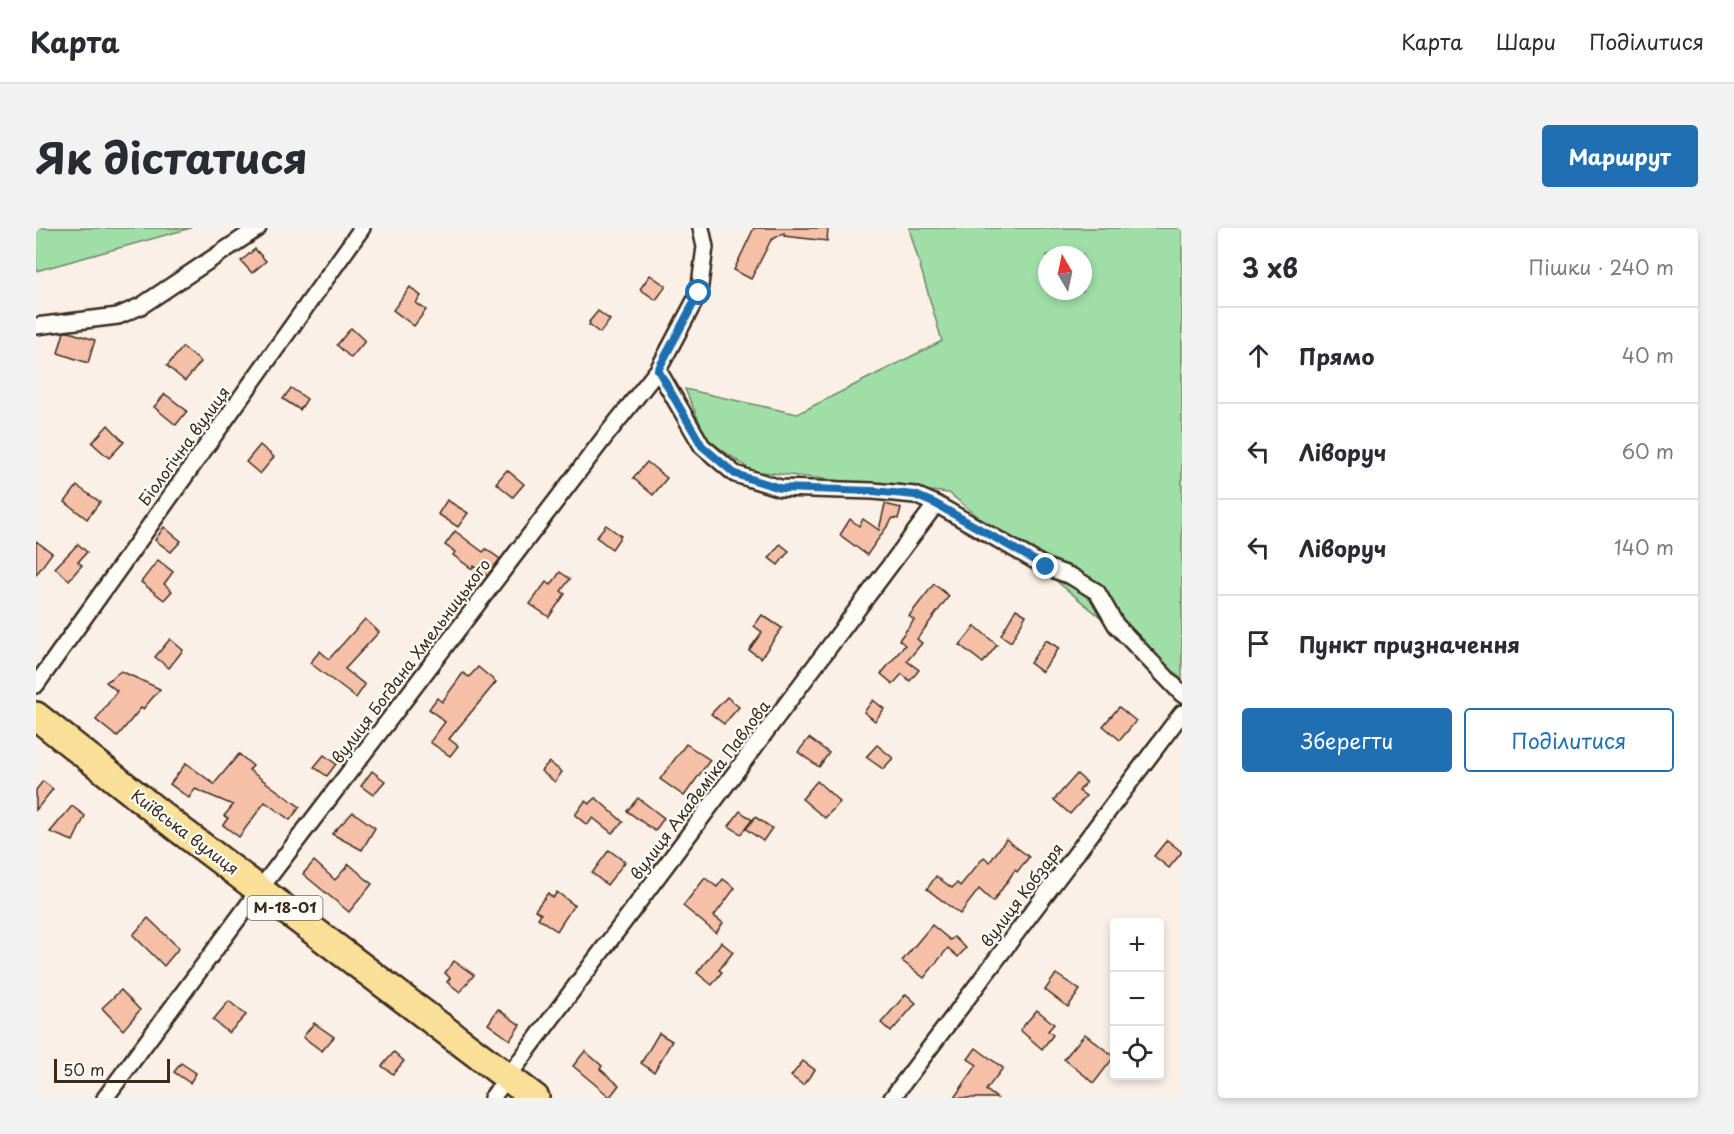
<!DOCTYPE html>
<html lang="uk">
<meta charset="utf-8">
<style>
body{margin:0;font-family:"Playpen Sans",sans-serif;background:#f2f2f3;color:#2b2b33}
.controls{position:absolute;right:18px;bottom:18px;display:grid;overflow:hidden;border-radius:6px;box-shadow:0 3px 9px #0003}
.controls button{width:54px;height:54px;display:grid;place-items:center;padding:0;border:0;border-bottom:2px solid #e1e1e2;background:#fff;color:#2b2b33;font:30px sans-serif}
.compass{position:absolute;left:1002px;top:18px;width:54px;height:54px;border-radius:50%;background:#fff;box-shadow:0 3px 9px #0003;rotate:351deg}
.scale{position:absolute;left:18px;bottom:15px;width:116px;box-sizing:border-box;padding-left:6px;border:3px solid #3b2a1e;border-top:0;font-size:16px;line-height:21px;white-space:nowrap;color:#3b2a1e;-webkit-text-stroke:4px #fdfcf7;paint-order:stroke}
.stop{position:absolute;width:18px;height:18px;margin:-14px;border:4px solid #1f6fb2;border-radius:50%;background:#fff}
.stop.end{background:#1f6fb2;border-color:#fff;box-shadow:0 2px 6px #0008}
.list{margin:0;padding:0;list-style:none}
h2{display:flex;justify-content:space-between;align-items:center;height:78px;margin:0;padding:0 24px;font-size:26px}
h2 small{font-size:20px;font-weight:400;color:#7c7c81}
.list li{display:grid;grid-template-columns:39px 1fr auto;gap:18px;align-items:center;box-sizing:border-box;height:96px;padding:0 24px;border-top:2px solid #e1e1e2}
.list b{display:block;font-size:22px;white-space:nowrap}
.list em{font-size:20px;font-style:normal;color:#7c7c81}
.actions{display:flex;gap:12px;padding:18px 24px}
.actions a{flex:1;padding:14px 0;border:2px solid #1f6fb2;border-radius:6px;text-align:center;font-size:21px;color:#1f6fb2}
.actions .main{background:#1f6fb2;color:#fff}
.icon{flex:none;width:33px;height:33px;fill:none;stroke:currentColor;stroke-width:2;stroke-linecap:round;stroke-linejoin:round}
.map{position:relative;flex:none;width:1146px;height:870px;overflow:hidden;border-radius:6px}
header{display:flex;align-items:center;gap:36px;box-sizing:border-box;height:84px;padding:0 30px;background:#fff;border-bottom:2px solid #e1e1e2}
header strong{font-size:28px}
nav{display:flex;gap:33px;margin-inline-start:auto;font-size:21px}
.intro{display:flex;align-items:center;justify-content:space-between;box-sizing:border-box;height:144px;padding:0 36px}
h1{margin:0;font-size:42px}
.button{padding:15px 27px;border-radius:6px;background:#1f6fb2;color:#fff;font-size:21px;font-weight:700}
main{display:flex;gap:36px;padding:0 36px}
aside{flex:1;background:#fff;border-radius:6px;box-shadow:0 3px 9px #0003}
.map>svg:first-child{display:block}
</style>
<header>
<strong>Карта</strong>
<nav><a>Карта</a><a>Шари</a><a>Поділитися</a></nav>
</header>
<div class="intro"><h1>Як дістатися</h1><a class="button">Маршрут</a></div>
<main>
<div class="map">
<svg width="1146" height="870" viewBox="0 0 1146 870">
<rect width="100%" height="100%" fill="#fbf0e7"/>
<filter id="ink" filterUnits="userSpaceOnUse"><feTurbulence type="fractalNoise" baseFrequency=".0167" numOctaves="2"/><feDisplacementMap in="SourceGraphic" scale="12" xChannelSelector="R" yChannelSelector="G"/><feConvolveMatrix kernelMatrix="1 2 1 2 8 2 1 2 1" color-interpolation-filters="sRGB"/></filter>
<g filter="url(#ink)">
<!-- green -->
<g fill="#9fdea7" stroke="#6d8462" stroke-width="1.5" fill-rule="evenodd">
<path d="M 0,0 L 155,0 L 0,43 Z"/>
<path d="M 873,0 L 1146,0 L 1146,456 L 913,265 L 716,243 L 671,211 L 649,161 L 761,186 L 906,113 ZM 1011,27 L 1047,27 L 1047,63 L 1011,63 Z"/>
</g>
<!-- building -->
<g fill="#f5c0a7" stroke="#3b2a1e" stroke-width="1.5">
<path d="M 718,0 L 792,0 L 791,13 L 748,8 L 748,5 L 735,12 L 715,51 L 698,42 Z"/>
<path d="M 219,21 L 230,33 L 216,45 L 205,33 Z"/>
<path d="M 614,47 L 630,58 L 620,72 L 604,61 Z"/>
<path d="M 374,59 L 385,68 L 380,75 L 390,82 L 378,98 L 357,82 Z"/>
<path d="M 562,83 L 574,92 L 564,105 L 553,97 L 554,95 L 553,94 Z"/>
<path d="M 315,100 L 329,113 L 315,130 L 301,117 Z"/>
<path d="M 28,104 L 33,104 L 59,112 L 52,135 L 22,125 Z"/>
<path d="M 147,119 L 165,134 L 149,153 L 131,138 Z"/>
<path d="M 255,160 L 271,171 L 264,182 L 247,171 Z"/>
<path d="M 129,166 L 151,183 L 140,197 L 118,179 Z"/>
<path d="M 72,197 L 88,214 L 73,230 L 56,215 Z"/>
<path d="M 224,217 L 238,229 L 224,246 L 210,234 Z"/>
<path d="M 611,234 L 631,250 L 617,267 L 597,250 Z"/>
<path d="M 471,242 L 488,256 L 477,269 L 460,255 Z"/>
<path d="M 41,258 L 64,274 L 51,291 L 29,274 Z"/>
<path d="M 411,272 L 432,285 L 422,299 L 402,286 Z"/>
<path d="M 849,276 L 865,280 L 862,291 L 857,290 L 831,327 L 804,307 L 814,291 L 823,298 L 827,291 L 843,302 Z"/>
<path d="M 570,297 L 585,308 L 576,321 L 560,309 Z"/>
<path d="M 128,299 L 145,313 L 135,324 L 119,312 Z"/>
<path d="M 419,303 L 447,324 L 450,321 L 464,331 L 451,348 L 438,338 L 436,341 L 417,327 L 419,324 L 409,317 Z"/>
<path d="M 0,313 L 16,325 L 0,347 Z"/>
<path d="M 42,316 L 51,324 L 42,334 L 46,337 L 33,352 L 19,340 Z"/>
<path d="M 744,316 L 753,323 L 742,337 L 733,330 Z"/>
<path d="M 122,332 L 137,344 L 128,356 L 136,363 L 128,372 L 105,354 Z"/>
<path d="M 524,344 L 534,351 L 525,363 L 529,366 L 513,389 L 494,376 L 510,354 L 515,357 Z"/>
<path d="M 898,356 L 913,368 L 881,411 L 886,415 L 871,433 L 883,442 L 874,453 L 866,446 L 857,456 L 845,446 L 869,417 L 863,412 L 878,392 L 873,388 Z"/>
<path d="M 980,381 L 990,387 L 975,414 L 965,407 Z"/>
<path d="M 726,387 L 746,400 L 725,430 L 713,422 L 726,404 L 718,398 Z"/>
<path d="M 329,391 L 343,404 L 309,441 L 329,457 L 320,470 L 274,435 L 284,423 L 293,431 Z"/>
<path d="M 939,398 L 961,417 L 947,435 L 924,417 Z"/>
<path d="M 134,411 L 147,422 L 133,440 L 119,429 Z"/>
<path d="M 1010,412 L 1023,420 L 1006,444 L 994,435 Z"/>
<path d="M 442,439 L 460,454 L 413,511 L 422,518 L 414,528 L 394,514 L 409,494 L 393,481 L 401,470 L 406,474 L 427,445 L 433,449 Z"/>
<path d="M 85,443 L 124,461 L 107,481 L 105,480 L 81,509 L 60,492 L 81,463 L 70,454 Z"/>
<path d="M 691,469 L 703,479 L 688,496 L 675,486 Z"/>
<path d="M 837,472 L 848,481 L 839,493 L 828,484 Z"/>
<path d="M 1083,479 L 1100,493 L 1084,512 L 1067,498 Z"/>
<path d="M 773,510 L 793,525 L 783,539 L 762,524 Z"/>
<path d="M 650,516 L 674,532 L 648,568 L 624,551 Z"/>
<path d="M 841,517 L 857,530 L 847,541 L 830,529 Z"/>
<path d="M 203,526 L 217,538 L 213,542 L 264,579 L 254,592 L 229,574 L 203,609 L 187,597 L 192,590 L 188,588 L 197,577 L 159,561 L 153,570 L 134,556 L 150,535 L 178,556 Z"/>
<path d="M 288,527 L 300,536 L 291,548 L 278,539 Z"/>
<path d="M 513,534 L 526,544 L 519,554 L 505,543 Z"/>
<path d="M 336,543 L 349,553 L 337,567 L 325,558 Z"/>
<path d="M 1041,546 L 1050,554 L 1043,563 L 1050,568 L 1034,586 L 1018,572 Z"/>
<path d="M 7,553 L 17,561 L 0,582 L 0,562 Z"/>
<path d="M 781,553 L 804,574 L 789,590 L 766,571 Z"/>
<path d="M 560,570 L 587,594 L 576,605 L 557,590 L 551,597 L 539,587 L 549,573 L 553,576 Z"/>
<path d="M 602,570 L 628,590 L 619,603 L 591,583 Z"/>
<path d="M 36,578 L 49,588 L 37,613 L 14,604 Z"/>
<path d="M 704,583 L 716,592 L 705,606 L 693,598 Z"/>
<path d="M 317,584 L 339,600 L 326,622 L 296,606 Z"/>
<path d="M 719,589 L 736,600 L 727,613 L 710,601 Z"/>
<path d="M 970,611 L 993,629 L 981,644 L 979,642 L 957,674 L 943,661 L 924,686 L 891,661 L 900,648 L 916,660 L 921,655 L 924,658 L 948,629 L 954,634 Z"/>
<path d="M 1131,612 L 1146,624 L 1133,640 L 1118,628 Z"/>
<path d="M 573,622 L 589,634 L 571,657 L 556,645 Z"/>
<path d="M 278,633 L 299,652 L 313,636 L 336,656 L 313,684 L 267,646 Z"/>
<path d="M 669,650 L 681,659 L 687,651 L 699,660 L 678,688 L 687,695 L 680,705 L 647,678 Z"/>
<path d="M 521,664 L 538,677 L 521,703 L 502,690 L 505,686 L 499,682 L 512,665 L 517,670 Z"/>
<path d="M 112,690 L 143,720 L 128,738 L 97,707 Z"/>
<path d="M 896,697 L 914,712 L 918,709 L 930,720 L 922,729 L 912,720 L 888,750 L 866,733 Z"/>
<path d="M 685,714 L 697,724 L 683,742 L 686,744 L 676,757 L 661,745 Z"/>
<path d="M 418,733 L 438,747 L 424,764 L 411,754 L 414,750 L 409,745 Z"/>
<path d="M 1020,746 L 1044,762 L 1032,779 L 1009,762 Z"/>
<path d="M 85,762 L 104,782 L 87,802 L 66,780 Z"/>
<path d="M 870,766 L 880,775 L 855,804 L 845,795 Z"/>
<path d="M 193,773 L 210,787 L 193,805 L 177,792 Z"/>
<path d="M 462,781 L 484,797 L 474,812 L 452,796 Z"/>
<path d="M 1001,782 L 1018,796 L 1012,803 L 1017,807 L 1006,821 L 984,802 Z"/>
<path d="M 278,795 L 298,809 L 286,823 L 267,809 Z"/>
<path d="M 623,805 L 636,813 L 618,844 L 605,835 Z"/>
<path d="M 1049,806 L 1078,829 L 1058,855 L 1028,831 Z"/>
<path d="M 940,820 L 967,840 L 950,862 L 961,870 L 918,870 L 941,837 L 932,831 Z"/>
<path d="M 549,823 L 566,838 L 564,841 L 583,857 L 574,869 L 537,838 Z"/>
<path d="M 358,824 L 368,833 L 357,846 L 346,838 Z"/>
<path d="M 767,833 L 779,842 L 767,857 L 755,848 Z"/>
<path d="M 145,835 L 160,845 L 154,855 L 138,844 Z"/>
</g>
<g fill="none" stroke-linecap="round" stroke-linejoin="round">
<!-- street casing -->
<g stroke="#3b2a1e" stroke-width="20">
<g id="street">
<path d="M 0,98 L 82,88 L 105,78 L 222,0"/>
<path d="M 622,142 L 666,218 L 699,246 L 744,260 L 837,263 L 879,267 L 900,276 L 1010,339 L 1035,348 L 1061,364 L 1080,397 L 1146,466"/>
<path d="M 0,457 L 326,0"/>
<path d="M 69,870 L 224,661 L 571,206 L 622,142 L 663,65 L 669,19 L 665,0"/>
<path d="M 456,870 L 900,276"/>
<path d="M 856,870 L 1146,485"/>
</g>
</g>
<!-- highway casing -->
<g stroke="#3b2a1e" stroke-width="32">
<path id="highway" d="M 0,488 L 143,601 L 499,870"/>
</g>
<!-- street -->
<use href="#street" stroke="#fdfcf7" stroke-width="15"/>
<!-- highway -->
<use href="#highway" stroke="#fadf96" stroke-width="27"/>
</g>
</g>
<g fill="none" stroke-linecap="round" stroke-linejoin="round" filter="url(#ink)">
<!-- route -->
<path stroke="#1f6fb2" stroke-width="8" d="M 663,65 L 622,142 L 666,218 L 699,246 L 744,260 L 837,263 L 879,267 L 900,276 L 1010,339"/>
</g>
<g text-anchor="middle" stroke-width="4.5" stroke-linejoin="round" paint-order="stroke">
<!-- shield labels -->
<rect fill="#fdfcf7" stroke="#75695f" stroke-width="1.5" x="211.5" y="668" width="75" height="24" rx="4.5"/>
<g font-size="15" font-weight="bold" fill="#3b2a1e">
<text x="249" y="685">М-18-01</text>
</g>
<!-- street labels -->
<g font-size="16" fill="#3b2a1e" stroke="#fdfcf7">
<text transform="translate(148 218) rotate(-54)" y="6">Біологічна вулиця</text>
<text transform="translate(375 433) rotate(-53)" y="6">вулиця Богдана Хмельницького</text>
<text transform="translate(664 562) rotate(-53)" y="6">вулиця Академіка Павлова</text>
<text transform="translate(149 604) rotate(37)" y="6">Київська вулиця</text>
<text transform="translate(986 667) rotate(-53)" y="6">вулиця Кобзаря</text>
</g>
</g>
</svg>
<div class="controls">
<button>+</button>
<button>−</button>
<button><svg class="icon" aria-label="locate" viewBox="0 0 24 24"><circle cx="12" cy="12" r="6"/><path d="M12 2v4M12 18v4M2 12h4M18 12h4"/></svg></button>
</div>
<svg class="compass" viewBox="-18 -18 36 36"><path d="M0-13l5 13h-10z" fill="#e53935"/><path d="M0 13l5-13h-10z" fill="#7c7c81"/></svg>
<div class="scale">50 m</div>
<div class="stop" style="left:663px;top:65px"></div>
<div class="stop end" style="left:1010px;top:339px"></div>
</div>
<aside>
<h2>3 хв<small>Пішки · 240 m</small></h2>
<ul class="list">
<li><svg class="icon" aria-label="ahead" viewBox="0 0 24 24"><path d="M12 20V5M6 11l6-6 6 6"/></svg><div><b>Прямо</b></div><em>40 m</em></li>
<li><svg class="icon" aria-label="left" viewBox="0 0 24 24"><path d="M17 20v-9H6M10 6l-5 5 5 5"/></svg><div><b>Ліворуч</b></div><em>60 m</em></li>
<li><svg class="icon" aria-label="left" viewBox="0 0 24 24"><path d="M17 20v-9H6M10 6l-5 5 5 5"/></svg><div><b>Ліворуч</b></div><em>140 m</em></li>
<li><svg class="icon" aria-label="arrive" viewBox="0 0 24 24"><path d="M6 21V4h12l-3 4 3 4H6"/></svg><div><b>Пункт призначення</b></div></li>
</ul>
<div class="actions"><a class="main">Зберегти</a><a>Поділитися</a></div>
</aside>
</main>
